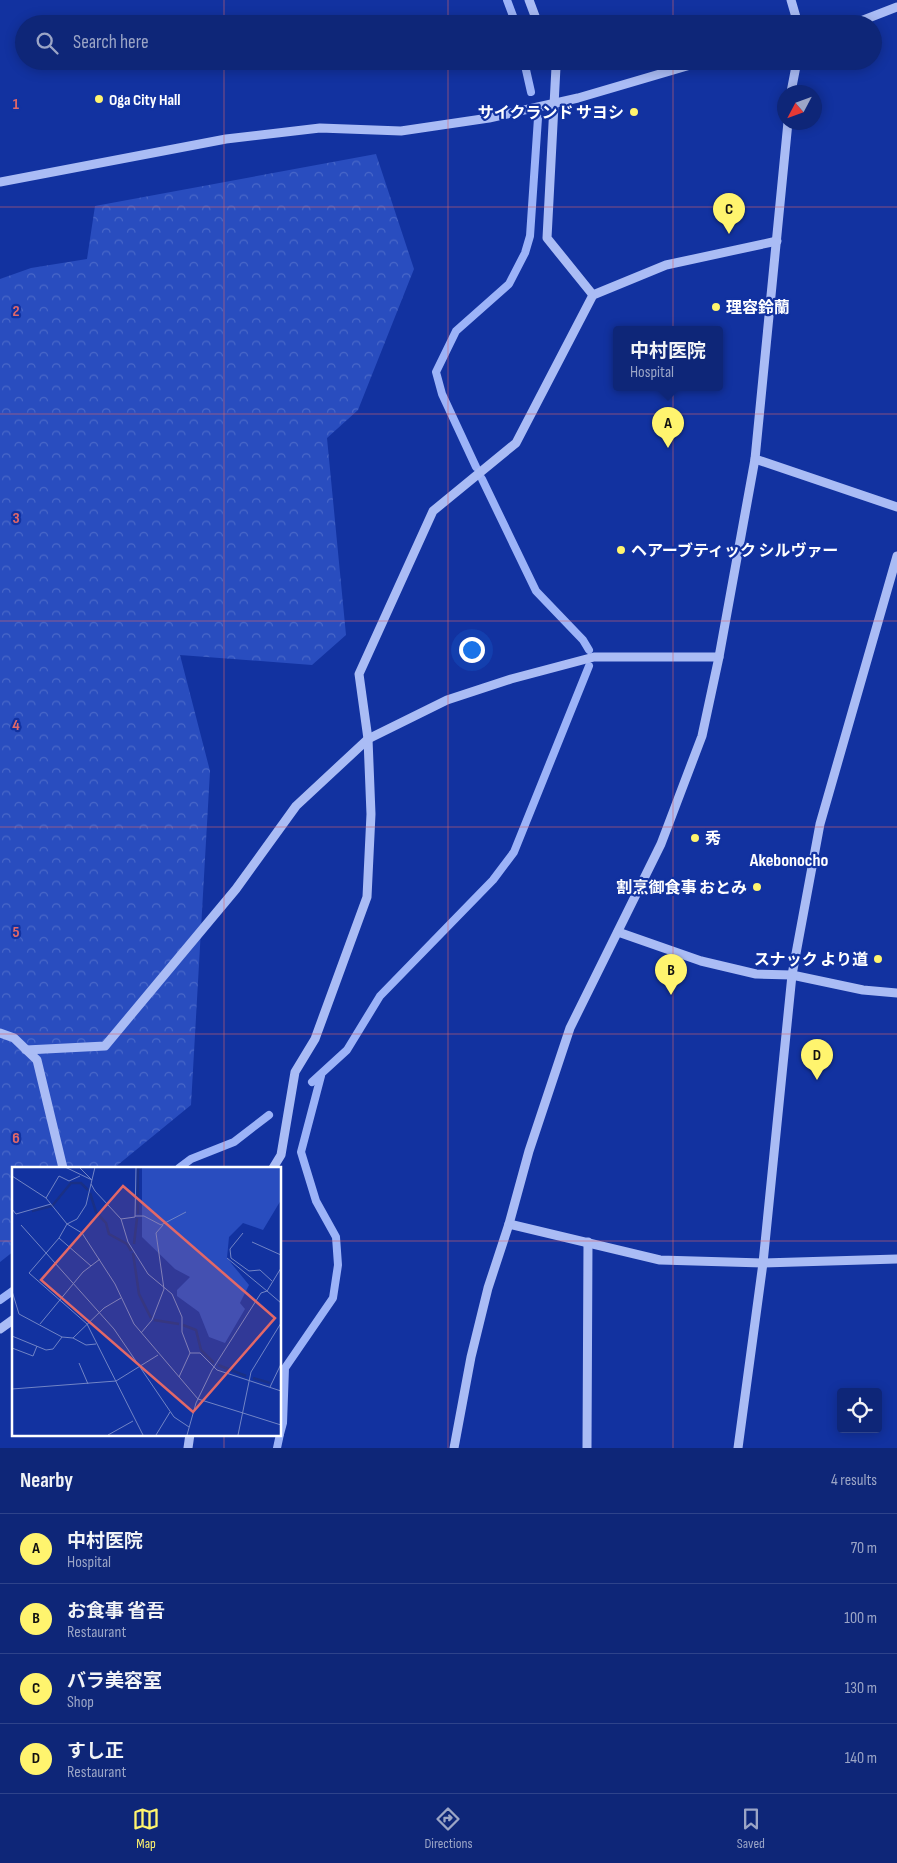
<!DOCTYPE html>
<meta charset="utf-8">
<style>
body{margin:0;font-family:"Sofia Sans Condensed","Noto Sans JP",sans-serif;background:#1c3280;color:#f1f3f6}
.controls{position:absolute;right:15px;bottom:15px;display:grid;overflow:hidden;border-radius:5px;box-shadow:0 2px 12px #0003}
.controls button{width:45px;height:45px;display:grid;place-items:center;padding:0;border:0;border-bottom:1px solid #2e438a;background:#0e2678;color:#f1f3f6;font:25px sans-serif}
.compass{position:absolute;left:777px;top:85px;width:45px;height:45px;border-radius:50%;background:#0e2678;box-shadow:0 2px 12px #0003;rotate:229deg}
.you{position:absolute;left:471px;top:649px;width:18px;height:18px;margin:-12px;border:4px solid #fff;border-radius:50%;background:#1a73e8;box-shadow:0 0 0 8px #1a73e833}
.badge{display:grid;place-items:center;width:32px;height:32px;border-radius:50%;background:#fff46e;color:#111;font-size:16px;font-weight:700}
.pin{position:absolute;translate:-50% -41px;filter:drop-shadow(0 1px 2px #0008)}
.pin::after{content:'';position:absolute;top:26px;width:18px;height:15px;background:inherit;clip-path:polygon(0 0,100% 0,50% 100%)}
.popup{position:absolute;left:613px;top:326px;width:110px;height:65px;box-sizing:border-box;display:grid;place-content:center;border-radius:5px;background:#0e2678;filter:drop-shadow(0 1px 4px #0005);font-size:16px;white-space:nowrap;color:#9ba5c6}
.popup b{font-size:19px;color:#f1f3f6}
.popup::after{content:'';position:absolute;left:50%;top:100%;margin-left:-10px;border:10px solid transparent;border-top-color:#0e2678}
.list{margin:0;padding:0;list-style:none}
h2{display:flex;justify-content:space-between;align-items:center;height:65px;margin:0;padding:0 20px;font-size:21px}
h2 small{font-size:16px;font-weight:400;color:#9ba5c6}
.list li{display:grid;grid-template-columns:32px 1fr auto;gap:15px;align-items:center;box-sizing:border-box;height:70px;padding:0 20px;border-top:1px solid #2e438a}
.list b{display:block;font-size:19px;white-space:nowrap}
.list p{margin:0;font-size:16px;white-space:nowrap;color:#9ba5c6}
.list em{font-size:16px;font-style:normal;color:#9ba5c6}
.icon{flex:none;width:28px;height:28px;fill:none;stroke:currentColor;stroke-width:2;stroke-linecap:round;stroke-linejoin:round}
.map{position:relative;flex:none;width:897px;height:1448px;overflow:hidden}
.search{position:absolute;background:#0e2678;box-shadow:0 2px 12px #0003;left:15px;right:15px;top:15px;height:55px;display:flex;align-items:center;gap:12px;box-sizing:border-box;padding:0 18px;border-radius:28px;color:#9ba5c6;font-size:19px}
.sheet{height:345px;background:#0e2678}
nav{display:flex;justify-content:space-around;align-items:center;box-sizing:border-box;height:70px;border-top:1px solid #2e438a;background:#0e2678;font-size:14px;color:#9ba5c6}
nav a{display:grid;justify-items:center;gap:2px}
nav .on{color:#fff46e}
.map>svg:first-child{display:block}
</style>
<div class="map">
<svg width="897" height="1448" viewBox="0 0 897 1448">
<defs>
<pattern id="forest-crowns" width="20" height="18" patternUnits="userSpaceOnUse" patternTransform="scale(1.25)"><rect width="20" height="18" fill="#294dbf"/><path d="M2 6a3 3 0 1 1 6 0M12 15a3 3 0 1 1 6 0" fill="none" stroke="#4968c9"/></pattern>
</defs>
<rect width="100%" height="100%" fill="#1232a0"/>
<!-- forest -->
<path fill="url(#forest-crowns)" d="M 376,154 L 414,269 L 358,410 L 327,438 L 346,635 L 312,665 L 180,655 L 210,771 L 191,1105 L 114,1168 L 14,1168 L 14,1251 L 0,1262 L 0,279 L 31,268 L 87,259 L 95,206 Z"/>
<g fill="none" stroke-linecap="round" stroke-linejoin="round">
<!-- stream -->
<g stroke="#9cb3f8" stroke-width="8">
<path d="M 507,0 L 516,24"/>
<path d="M 524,61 L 531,92"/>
<path d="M 476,467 L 442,394 L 436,372 L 456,331 L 509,284 L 525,253 L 530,236 L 538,118"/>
<path d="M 482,479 L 536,591 L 583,640 L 589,650"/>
<path d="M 312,1082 L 347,1050 L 380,996 L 493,880 L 514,852 L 589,666"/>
<path d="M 179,1168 L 191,1159 L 234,1142 L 269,1115"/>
<path d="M 0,1300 L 14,1290"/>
<path d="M 280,1434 L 283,1423 L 285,1368 L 333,1298 L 338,1265 L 336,1237 L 316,1201 L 301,1152 L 321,1076"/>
<path d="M 277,1448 L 280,1434"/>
</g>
<!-- minor -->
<g stroke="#aabcf5" stroke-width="9">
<path d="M 529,0 L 538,24"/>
<path d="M 791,0 L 798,24"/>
<path d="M 853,24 L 897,7"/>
<path d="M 553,61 L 556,67 L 547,238 L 593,295"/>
<path d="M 791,92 L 797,61"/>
<path d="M 0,182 L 226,139 L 320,128 L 401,131 L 489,118 L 578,98 L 704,61"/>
<path d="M 755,459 L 897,507"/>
<path d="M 618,932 L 701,961 L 756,974 L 792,975 L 863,990 L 897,993"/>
<path d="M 0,1033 L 14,1038 L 37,1060 L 63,1168"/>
<path d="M 26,1050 L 105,1046 L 236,889 L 296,806 L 368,739 L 447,700 L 511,679 L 594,657 L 719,657"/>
<path d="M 273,1168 L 281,1155 L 295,1072 L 315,1039 L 367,897 L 371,814 L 368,739 L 359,674 L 433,511 L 516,443 L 593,295 L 666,265 L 777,241"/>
<path d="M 509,1224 L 660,1260 L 763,1263 L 897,1259"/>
<path d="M 0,1329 L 14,1319"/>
<path d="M 188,1448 L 190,1434"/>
<path d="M 454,1448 L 471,1357 L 488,1288 L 509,1224 L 529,1151 L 570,1028 L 661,844 L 702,736 L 719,657 L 755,459 L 788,122"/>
<path d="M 587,1448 L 588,1242"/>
<path d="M 738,1448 L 763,1263 L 792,975 L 820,824 L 897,556"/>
</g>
</g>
<!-- grid -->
<path fill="none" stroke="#e26868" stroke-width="1" stroke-opacity="0.55" d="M 224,0 L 224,24M 448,0 L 448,24M 673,0 L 673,24M 224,61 L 224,1168M 448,61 L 448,1448M 673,61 L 673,1448M 0,207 L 897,207M 0,414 L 897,414M 0,621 L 897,621M 0,827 L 897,827M 0,1034 L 897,1034M 0,1241 L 14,1241M 280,1241 L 897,1241M 224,1434 L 224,1448"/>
<!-- markers -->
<g fill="#fff46e" stroke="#1232a0" stroke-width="2">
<circle cx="99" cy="99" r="5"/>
<circle cx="634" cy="112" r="5"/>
<circle cx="716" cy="307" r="5"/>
<circle cx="621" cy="550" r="5"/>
<circle cx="695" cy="838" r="5"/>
<circle cx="757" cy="887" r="5"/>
<circle cx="878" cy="959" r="5"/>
</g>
<g text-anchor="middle" stroke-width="4.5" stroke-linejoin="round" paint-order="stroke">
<!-- poi labels -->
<g font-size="16" font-weight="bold" fill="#fff" stroke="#1232a0" text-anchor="start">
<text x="109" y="105">Oga City Hall</text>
<text x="624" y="118" text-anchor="end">サイクランド サヨシ</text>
<text x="726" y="313">理容鈴蘭</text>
<text x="631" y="556">ヘアーブティック シルヴァー</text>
<text x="705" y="844">秀</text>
<text x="747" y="893" text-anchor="end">割烹御食事 おとみ</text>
<text x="868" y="965" text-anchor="end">スナック より道</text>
</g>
<!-- neighbourhood labels -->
<g font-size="18" font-weight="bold" fill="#fff" stroke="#1232a0">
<text x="789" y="866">Akebonocho</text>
</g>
</g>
<!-- overview -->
<g transform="translate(12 1167)">
<rect width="269" height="269" fill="#1232a0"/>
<path d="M 130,0 L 269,0 L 269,33 L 251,63 L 231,56 L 217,70 L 215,91 L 237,118 L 228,136 L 233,142 L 213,176 L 197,170 L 187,145 L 165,129 L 165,123 L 178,110 L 163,102 L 130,70 Z" fill="#294dbf"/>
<path fill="none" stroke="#193086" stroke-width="2.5" d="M 78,26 L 84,45 L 94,56 L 97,67 L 115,77 L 119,84M 20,44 L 40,39 L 59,16 L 69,16 L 76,23M 126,47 L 126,0M 122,77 L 125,51M 121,86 L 127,127 L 139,151M 142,153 L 167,157M 171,158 L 184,163 L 189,183 L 202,196M 206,198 L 234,209M 241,211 L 258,216"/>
<path fill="none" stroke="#7184c6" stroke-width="1" d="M 53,0 L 80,13M 67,0 L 80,13M 83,0 L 79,17 L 83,24 L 109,52 L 116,75 L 136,107 L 160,127 L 170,150 L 170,165 L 178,186 L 167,210M 0,9 L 34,31 L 55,57 L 70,66 L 103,117 L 122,157 L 186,232 L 231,246M 79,17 L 74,38 L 65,52 L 55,57 L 47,71 L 17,106 L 75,157 L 131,268M 34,31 L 47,9 L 57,14 L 68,9M 0,42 L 4,47 L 39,37M 123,49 L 132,49 L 149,58 L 174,45M 109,52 L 123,50 L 124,0M 9,58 L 102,162 L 162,250 L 177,260M 231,66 L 218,82 L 219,91 L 237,104 L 248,103 L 260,114M 47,71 L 79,99M 240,75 L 269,88M 215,91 L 255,124 L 269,101M 0,124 L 7,147 L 50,170M 28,157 L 71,105 L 88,92M 129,166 L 140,153 L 152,122 L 144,66 L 151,58M 0,169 L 34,183 L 41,182 L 50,170 L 61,171 L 74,178 L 84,177M 61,171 L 92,141 L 109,131M 0,181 L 21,189 L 25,179M 178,186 L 188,186 L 205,203 L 269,224M 67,196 L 76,217M 258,220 L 269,197M 0,222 L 104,214 L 146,188M 231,246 L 269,258M 96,268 L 121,254M 144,268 L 158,245M 175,268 L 184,236 L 200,203 L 249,126 L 255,124 L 269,136M 226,268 L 239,205 L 269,156"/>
<path fill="#e26868" fill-opacity="0.15" stroke="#e26868" stroke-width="2.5" d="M 111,19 L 263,151 L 181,245 L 29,113 Z"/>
<rect width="269" height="269" fill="none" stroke="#fff" stroke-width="2.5"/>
</g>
<g font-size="16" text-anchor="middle" font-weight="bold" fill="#e26868" stroke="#1232a0" stroke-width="4.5" stroke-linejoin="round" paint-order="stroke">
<text x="16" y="109">1</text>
<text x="16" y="316">2</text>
<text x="16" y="523">3</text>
<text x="16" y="730">4</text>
<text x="16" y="937">5</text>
<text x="16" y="1143">6</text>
</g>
</svg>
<div class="controls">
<button><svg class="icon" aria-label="locate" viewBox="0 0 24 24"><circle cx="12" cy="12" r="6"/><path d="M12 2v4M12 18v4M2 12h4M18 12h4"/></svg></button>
</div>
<svg class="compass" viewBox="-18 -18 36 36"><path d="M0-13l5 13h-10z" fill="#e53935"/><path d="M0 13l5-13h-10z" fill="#9ba5c6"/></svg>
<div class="you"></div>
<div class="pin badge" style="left:668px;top:448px">A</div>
<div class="popup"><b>中村医院</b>Hospital</div>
<div class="pin badge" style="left:671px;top:995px">B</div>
<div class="pin badge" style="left:729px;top:234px">C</div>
<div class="pin badge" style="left:817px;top:1080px">D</div>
<div class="search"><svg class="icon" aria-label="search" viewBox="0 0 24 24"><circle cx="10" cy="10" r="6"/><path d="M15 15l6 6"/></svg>Search here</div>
</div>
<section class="sheet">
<h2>Nearby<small>4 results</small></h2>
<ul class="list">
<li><span class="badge">A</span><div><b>中村医院</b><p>Hospital</p></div><em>70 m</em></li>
<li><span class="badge">B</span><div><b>お食事 省吾</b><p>Restaurant</p></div><em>100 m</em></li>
<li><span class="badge">C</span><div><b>バラ美容室</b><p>Shop</p></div><em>130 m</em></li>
<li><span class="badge">D</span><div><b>すし正</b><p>Restaurant</p></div><em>140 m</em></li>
</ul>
</section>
<nav>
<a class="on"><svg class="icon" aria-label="map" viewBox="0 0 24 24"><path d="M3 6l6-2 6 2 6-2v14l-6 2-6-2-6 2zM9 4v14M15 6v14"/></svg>Map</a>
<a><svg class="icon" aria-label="directions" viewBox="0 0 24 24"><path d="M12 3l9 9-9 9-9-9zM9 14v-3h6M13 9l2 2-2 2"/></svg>Directions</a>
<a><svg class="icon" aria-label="saved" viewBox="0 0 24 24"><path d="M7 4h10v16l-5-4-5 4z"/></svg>Saved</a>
</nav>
